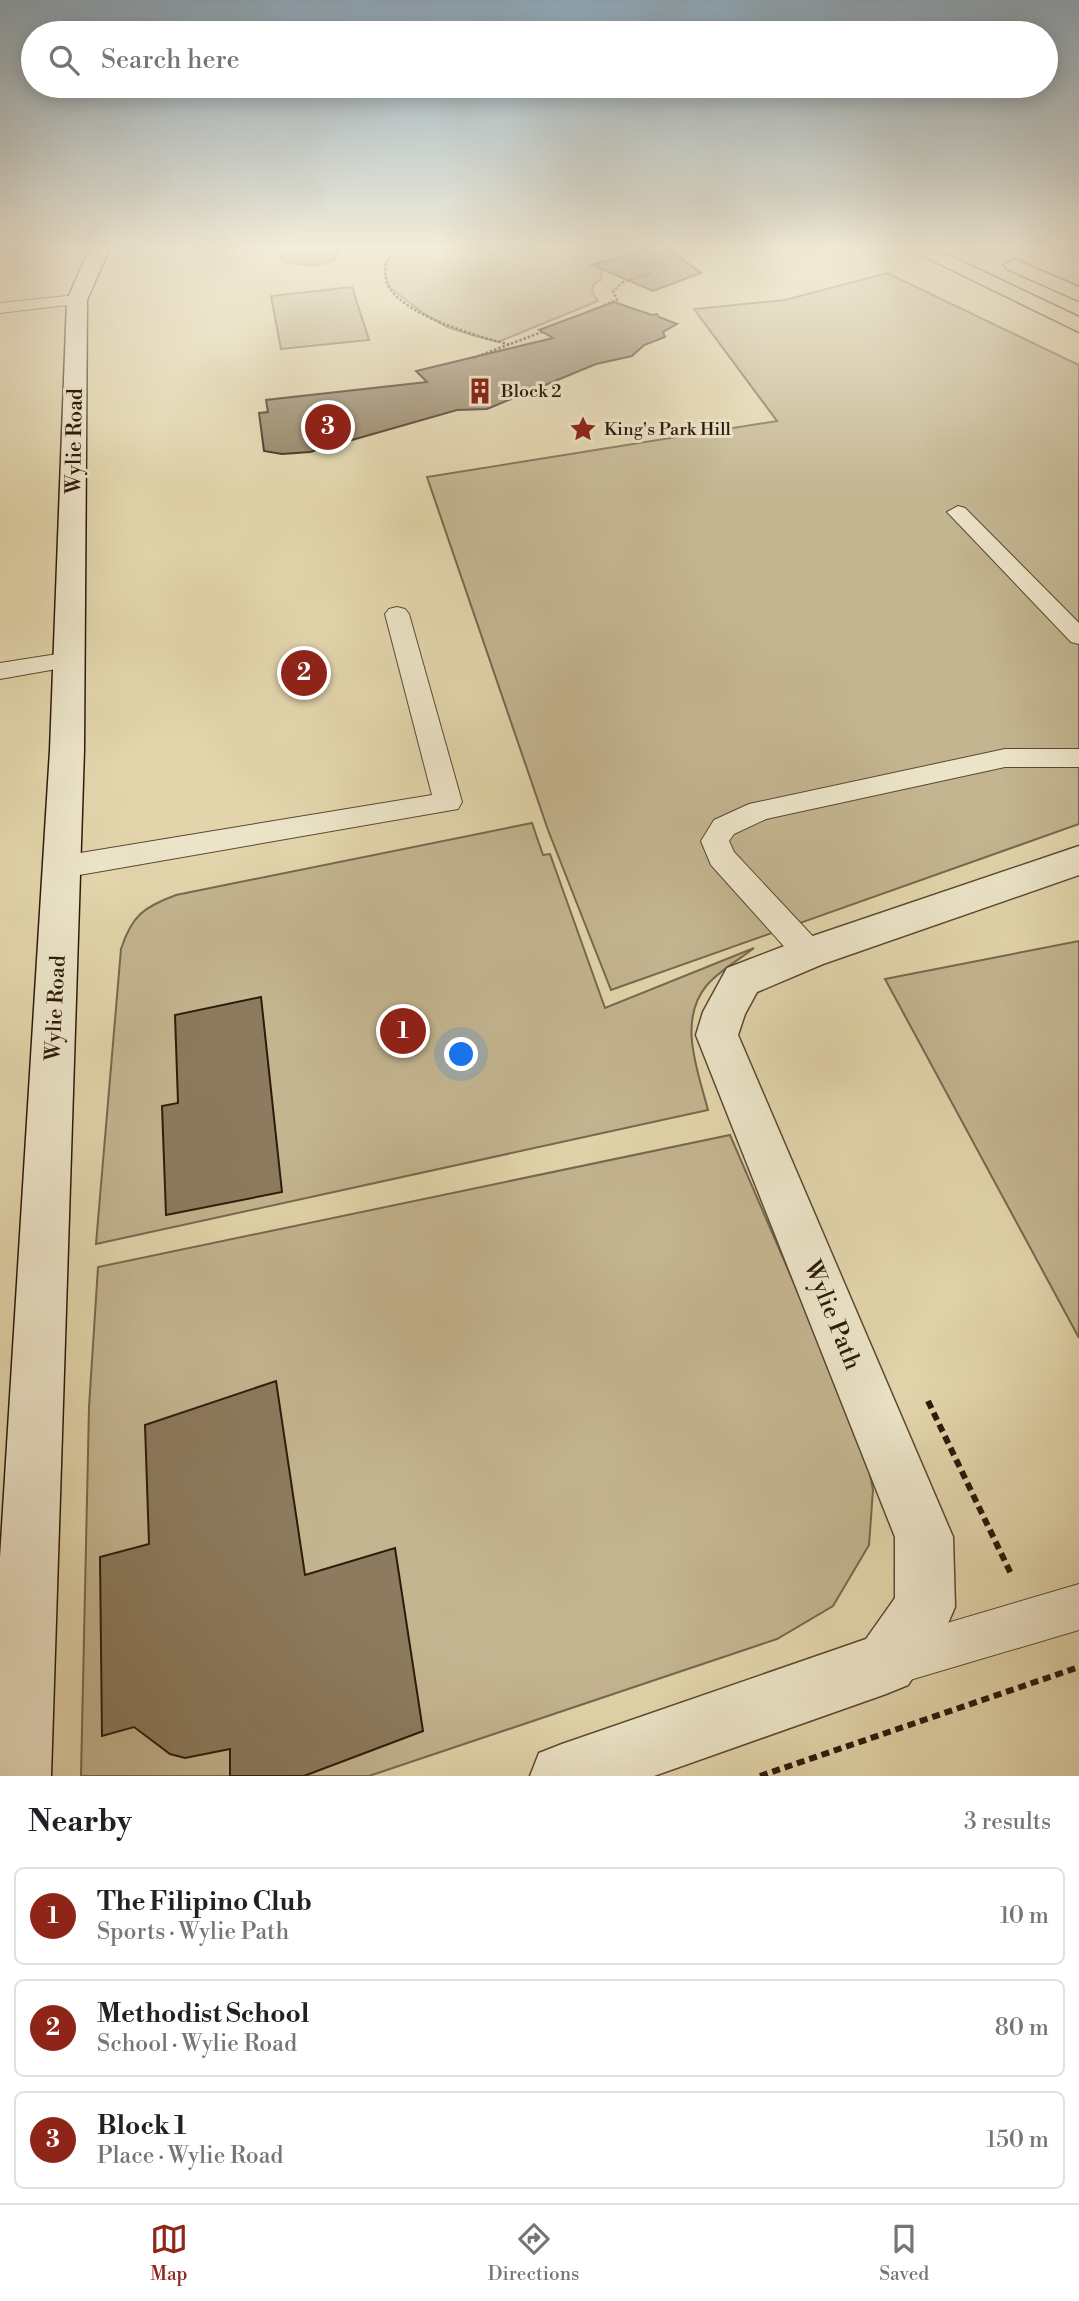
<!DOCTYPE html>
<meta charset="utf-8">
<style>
body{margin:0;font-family:"Libre Bodoni",serif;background:#f2f2f2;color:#202124}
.you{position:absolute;left:462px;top:1055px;width:24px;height:24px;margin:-18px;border:5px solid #fff;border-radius:50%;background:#1a73e8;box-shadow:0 0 0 10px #1a73e833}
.badge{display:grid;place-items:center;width:46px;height:46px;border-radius:50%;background:#8f2418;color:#fff;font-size:23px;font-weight:700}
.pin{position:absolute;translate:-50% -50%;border:4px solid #fff;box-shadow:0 2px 7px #0006}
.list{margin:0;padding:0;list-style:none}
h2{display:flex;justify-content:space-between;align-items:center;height:91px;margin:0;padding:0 28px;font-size:30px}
h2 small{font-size:23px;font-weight:400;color:#757577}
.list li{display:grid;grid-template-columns:46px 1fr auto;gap:21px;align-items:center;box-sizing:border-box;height:98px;margin:0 14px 14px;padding:0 14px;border:2px solid #e0e0e0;border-radius:10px}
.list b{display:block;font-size:26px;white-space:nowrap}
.list p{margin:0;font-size:23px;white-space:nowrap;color:#757577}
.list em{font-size:23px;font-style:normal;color:#757577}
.icon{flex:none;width:38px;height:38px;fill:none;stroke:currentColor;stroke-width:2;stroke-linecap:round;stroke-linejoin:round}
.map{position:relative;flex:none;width:1079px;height:1776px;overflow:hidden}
.search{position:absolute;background:#fff;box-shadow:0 4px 18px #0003;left:21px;right:21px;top:21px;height:77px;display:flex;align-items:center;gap:18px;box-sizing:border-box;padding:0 24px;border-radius:38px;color:#757577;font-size:26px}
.sheet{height:427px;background:#fff}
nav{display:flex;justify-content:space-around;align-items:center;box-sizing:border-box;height:98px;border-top:2px solid #e0e0e0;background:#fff;font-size:19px;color:#757577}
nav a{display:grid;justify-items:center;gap:4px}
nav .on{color:#8f2418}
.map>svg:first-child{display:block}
</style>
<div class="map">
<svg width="1079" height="1776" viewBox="0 0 1079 1776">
<rect width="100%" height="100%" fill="#e2d5ab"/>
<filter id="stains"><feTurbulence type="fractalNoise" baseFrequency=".00286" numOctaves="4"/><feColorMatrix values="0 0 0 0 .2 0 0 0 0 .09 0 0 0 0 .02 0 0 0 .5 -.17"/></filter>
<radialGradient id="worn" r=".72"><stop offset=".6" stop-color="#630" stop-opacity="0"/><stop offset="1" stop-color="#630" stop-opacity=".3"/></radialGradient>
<!-- green -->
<g fill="#c3b590" stroke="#78684e" stroke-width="2">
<path d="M 398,245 L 645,245 L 635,248 L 602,249 L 601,280 L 594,284 L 592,292 L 598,301 L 498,342 L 472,335 L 447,327 L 423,313 L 389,287 L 385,274 L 386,263 Z"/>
<path d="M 887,273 L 1079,365 L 1079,824 L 611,990 L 548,830 L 427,477 L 777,421 L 694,309 L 785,300 Z"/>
<path d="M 352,287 L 369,340 L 281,349 L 271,296 Z"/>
<path d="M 532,823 L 543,855 L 550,854 L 605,1008 L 754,948 C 740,959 719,971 707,985 C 677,1021 698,1071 708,1110 L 96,1244 L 121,949 C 132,915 144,907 176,895 Z"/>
<path d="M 1079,941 L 1079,1338 L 885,979 Z"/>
<path d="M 730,1135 L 865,1448 L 873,1490 L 869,1545 L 833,1606 L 777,1639 L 369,1776 L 81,1776 L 89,1407 L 98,1267 Z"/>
</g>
<!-- water -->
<path fill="#a59575" stroke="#75644b" stroke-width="2" d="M 271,245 L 335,245 L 341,250 C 334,271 299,265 283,262 Z"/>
<!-- building -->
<g fill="#8c7b5e" stroke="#2e1a0b" stroke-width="2">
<path d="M 657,245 L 664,245 L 701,273 L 653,291 L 592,265 Z"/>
<path d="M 614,302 L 652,315 L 657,314 L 659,317 L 677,324 L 663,332 L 665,337 L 644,345 L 632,356 L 596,364 L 487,409 L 457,410 L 310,452 L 282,454 L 264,451 L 259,413 L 268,412 L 266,400 L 427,382 L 416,371 L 553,338 L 539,330 Z"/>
<path d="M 261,997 L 282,1192 L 166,1215 L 162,1106 L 178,1103 L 175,1015 Z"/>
<path d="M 276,1381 L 305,1575 L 395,1548 L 423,1731 L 304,1776 L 230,1776 L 230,1749 L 185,1758 L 170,1754 L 134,1727 L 102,1736 L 100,1557 L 149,1544 L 145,1425 Z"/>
</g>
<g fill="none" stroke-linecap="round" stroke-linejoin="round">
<!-- lane casing -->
<g stroke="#5b4933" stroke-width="2">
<g id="lane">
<path d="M 77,295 L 85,300 L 83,303 L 0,313 L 0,303 Z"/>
<path d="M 958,506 L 965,508 L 1079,623 L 1079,644 L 1071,642 L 951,516 L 947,512 Z"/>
<path d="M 397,607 L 405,609 L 409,614 L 462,802 L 458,809 L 62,878 L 52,875 L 47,867 L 52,859 L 62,856 L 432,795 L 385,614 L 389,609 Z"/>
<path d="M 70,652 L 79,655 L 82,660 L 79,665 L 0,679 L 0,663 Z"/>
<path d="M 1005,749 L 1079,749 L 1079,767 L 1005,767 L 766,819 L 734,834 L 729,841 L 734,852 L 820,944 L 825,953 L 820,962 L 809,965 L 798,962 L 711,865 L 701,841 L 714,820 L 749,804 Z"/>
<path d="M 1079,1584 L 1079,1630 L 893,1685 L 876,1678 L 869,1661 L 876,1644 Z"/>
</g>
</g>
<!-- street casing -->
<g stroke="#5b4933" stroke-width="3">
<path id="street" d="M 1079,846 L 1079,875 L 823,964 L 757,992 L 745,1014 L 738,1035 L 953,1537 L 955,1607 L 946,1628 L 908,1685 L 886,1694 L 654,1776 L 530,1776 L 539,1753 L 562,1744 L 866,1639 L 895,1598 L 895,1537 L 696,1035 L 703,1012 L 727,968 L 795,942 Z"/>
</g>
<!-- secondary casing -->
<g stroke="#2e1a0b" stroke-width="3">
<path id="secondary" d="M 91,245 L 111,245 L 87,300 L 84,750 L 51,1776 L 0,1776 L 0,1558 L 50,750 L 67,300 Z"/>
</g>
<!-- highway casing -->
<g stroke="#2e1a0b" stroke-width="3">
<g id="highway">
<path d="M 901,245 L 927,245 L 1079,317 L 1079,332 Z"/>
<path d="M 1014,259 L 1079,287 L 1079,301 L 1007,269 L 1004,265 Z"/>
</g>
</g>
<!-- path-far1 -->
<g stroke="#2e1a0b" stroke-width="2.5" stroke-dasharray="2.5 2" stroke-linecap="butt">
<path d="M 398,245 L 385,264 C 385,269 385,276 386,281 C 398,315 480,337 511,345"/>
<path d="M 587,312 L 617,300 L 613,291 L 623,282 L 650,273"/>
<path d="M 473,358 L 542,332"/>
</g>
<!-- path -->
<g stroke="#2e1a0b" stroke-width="6" stroke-dasharray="8 5" stroke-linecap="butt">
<path d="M 928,1401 L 1012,1576"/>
<path d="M 760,1776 L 1079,1667"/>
</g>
<!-- lane -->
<use href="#lane" fill="#ece4c8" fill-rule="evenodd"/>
<!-- street -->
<use href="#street" fill="#ece4c8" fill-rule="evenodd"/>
<!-- secondary -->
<use href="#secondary" fill="#ece4c8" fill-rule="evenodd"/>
<!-- highway -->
<use href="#highway" fill="#e2d5ab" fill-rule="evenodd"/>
<!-- rail -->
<path stroke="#2e1a0b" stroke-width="2.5" stroke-dasharray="7 7" stroke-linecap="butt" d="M 1041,245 L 1079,257"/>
</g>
<!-- sky -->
<linearGradient id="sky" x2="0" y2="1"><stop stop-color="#8da8ba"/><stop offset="0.5" stop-color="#f2ecd9"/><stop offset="1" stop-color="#f2ecd9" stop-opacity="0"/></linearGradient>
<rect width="1079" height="494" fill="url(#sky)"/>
<!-- icons -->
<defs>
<g id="building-bare" transform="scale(2.1)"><path d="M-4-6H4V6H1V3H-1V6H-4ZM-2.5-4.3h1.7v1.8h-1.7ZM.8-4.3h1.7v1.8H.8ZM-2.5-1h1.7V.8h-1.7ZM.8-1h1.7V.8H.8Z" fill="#8f2418" stroke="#ece4c8" stroke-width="2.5" paint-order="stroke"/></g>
<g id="sight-bare" transform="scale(2.1)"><path d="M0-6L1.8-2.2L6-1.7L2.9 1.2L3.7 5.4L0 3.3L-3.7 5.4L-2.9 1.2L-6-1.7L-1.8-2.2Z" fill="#8f2418" stroke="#ece4c8" stroke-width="2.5" paint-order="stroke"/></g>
</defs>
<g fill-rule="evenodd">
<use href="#building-bare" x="480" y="391"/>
<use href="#sight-bare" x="583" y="429"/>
</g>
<g text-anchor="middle" stroke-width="6" stroke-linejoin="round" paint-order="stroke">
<!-- far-poi labels -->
<g font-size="18" fill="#2e1a0b" stroke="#ece4c8" text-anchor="start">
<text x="501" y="397">Block 2</text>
<text x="604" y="435">King's Park Hill</text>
</g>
<!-- street labels -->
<g font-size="21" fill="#2e1a0b" stroke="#ece4c8">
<text transform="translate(74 441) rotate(-89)" y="7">Wylie Road</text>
<text transform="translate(55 1008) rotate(-87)" y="7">Wylie Road</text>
</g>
<!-- near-street labels -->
<g font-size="24" fill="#2e1a0b" stroke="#ece4c8">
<text transform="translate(833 1315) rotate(68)" y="8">Wylie Path</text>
</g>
</g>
<rect width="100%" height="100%" filter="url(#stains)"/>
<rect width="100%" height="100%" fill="url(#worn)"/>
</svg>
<div class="you"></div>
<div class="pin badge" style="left:403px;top:1031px">1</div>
<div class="pin badge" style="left:304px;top:673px">2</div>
<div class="pin badge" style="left:328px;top:427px">3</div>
<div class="search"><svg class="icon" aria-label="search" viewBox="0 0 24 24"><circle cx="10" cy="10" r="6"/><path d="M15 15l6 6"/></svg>Search here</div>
</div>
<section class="sheet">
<h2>Nearby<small>3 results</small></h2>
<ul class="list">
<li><span class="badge">1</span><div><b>The Filipino Club</b><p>Sports · Wylie Path</p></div><em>10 m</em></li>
<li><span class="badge">2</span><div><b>Methodist School</b><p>School · Wylie Road</p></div><em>80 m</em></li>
<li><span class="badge">3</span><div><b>Block 1</b><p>Place · Wylie Road</p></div><em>150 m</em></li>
</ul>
</section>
<nav>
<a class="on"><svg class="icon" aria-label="map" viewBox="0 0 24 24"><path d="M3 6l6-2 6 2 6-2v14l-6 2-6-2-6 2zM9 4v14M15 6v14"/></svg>Map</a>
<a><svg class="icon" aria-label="directions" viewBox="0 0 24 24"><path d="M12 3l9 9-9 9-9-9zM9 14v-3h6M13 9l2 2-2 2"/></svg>Directions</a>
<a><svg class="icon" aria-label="saved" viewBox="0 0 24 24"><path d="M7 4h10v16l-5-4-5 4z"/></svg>Saved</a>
</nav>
